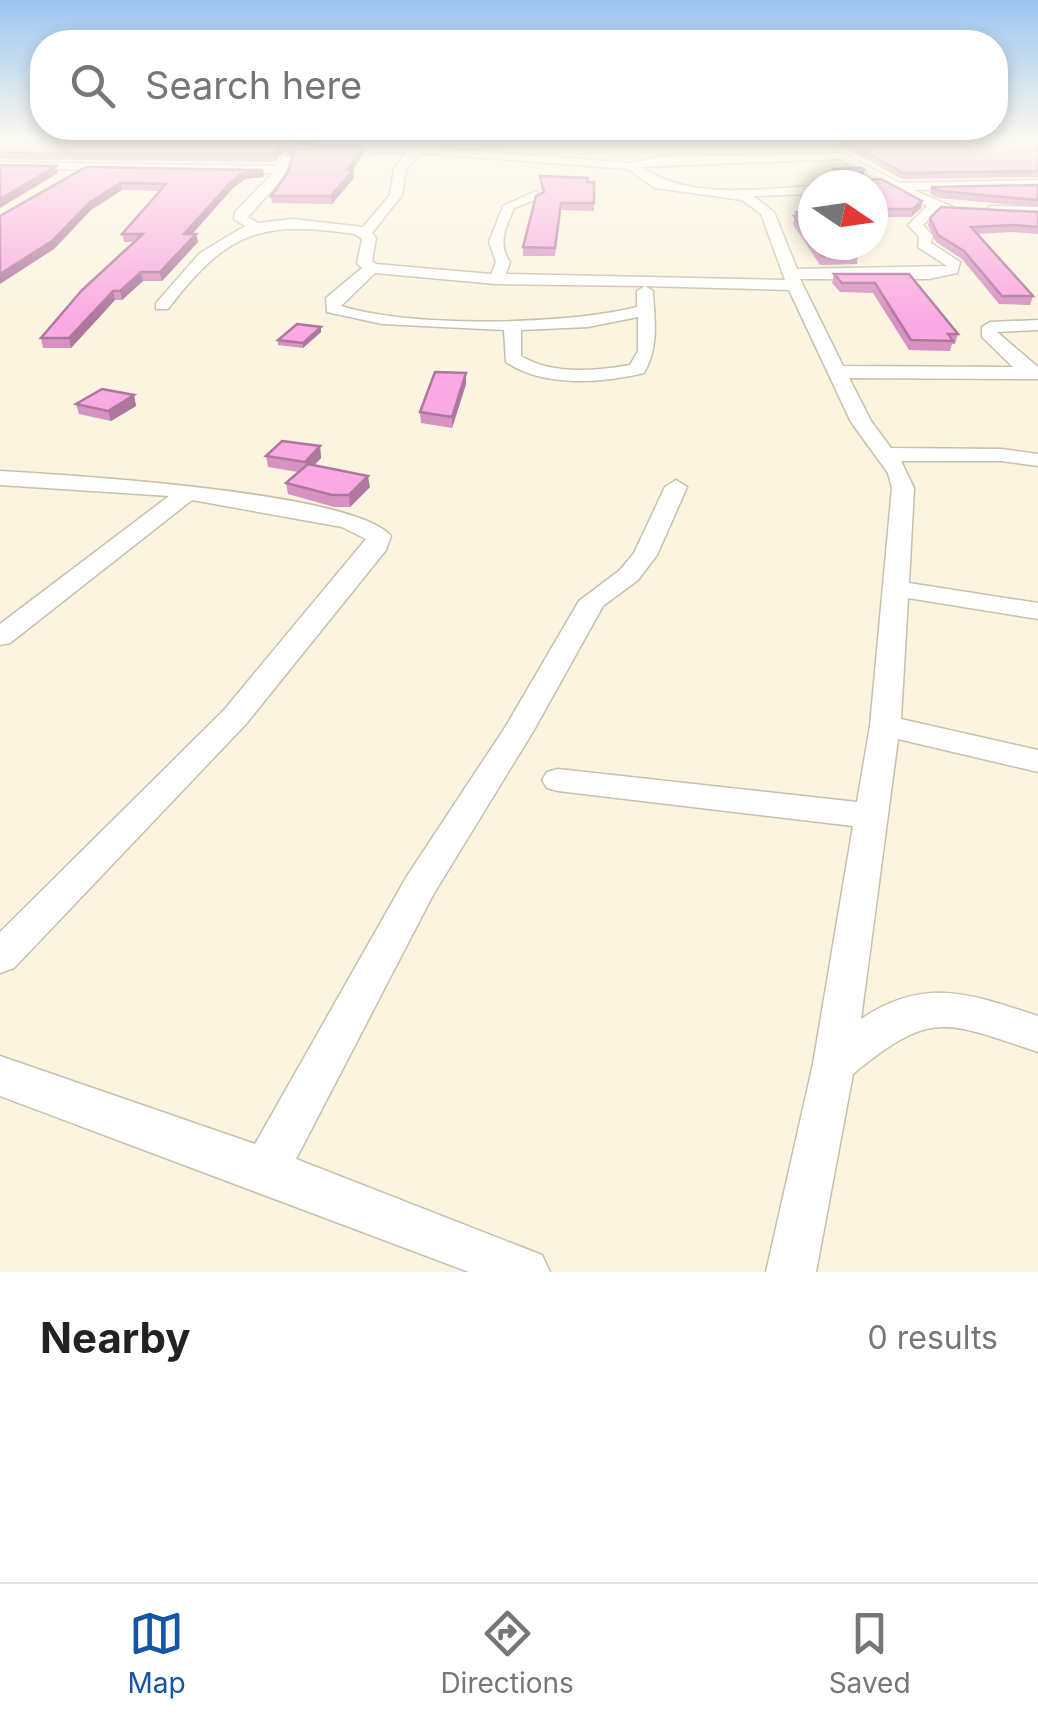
<!DOCTYPE html>
<style>
body{margin:0;font-family:Inter,sans-serif;background:#f2f2f2;color:#222}
.compass{position:absolute;left:798px;top:170px;width:90px;height:90px;border-radius:50%;background:#fff;box-shadow:0 5px 15px #0003;rotate:103deg}
.list{margin:0;padding:0;list-style:none}
h2{display:flex;justify-content:space-between;align-items:center;height:130px;margin:0;padding:0 40px;font-size:42px}
h2 small{font-size:32px;font-weight:400;color:#767676}
.icon{flex:none;width:55px;height:55px;fill:none;stroke:currentColor;stroke-width:2;stroke-linecap:round;stroke-linejoin:round}
.map{position:relative;flex:none;width:1038px;height:1272px;overflow:hidden}
.search{position:absolute;background:#fff;box-shadow:0 5px 15px #0003;left:30px;right:30px;top:30px;height:110px;display:flex;align-items:center;gap:25px;box-sizing:border-box;padding:0 35px;border-radius:40px;color:#767676;font-size:38px}
.sheet{height:310px;background:#fff}
nav{display:flex;justify-content:space-around;align-items:center;box-sizing:border-box;height:140px;border-top:2px solid #e0e0e0;background:#fff;font-size:28px;color:#767676}
nav a{display:grid;justify-items:center;gap:5px}
nav .on{color:#1654a4}
.map>svg:first-child{display:block}
</style>
<div class="map">
<svg width="1038" height="1272" viewBox="0 0 1038 1272">
<rect width="100%" height="100%" fill="#fbf4e0"/>
<g fill="none" stroke-linecap="round" stroke-linejoin="round">
<!-- minor casing -->
<g stroke="#c6c0ac" stroke-width="3">
<g id="minor">
<path d="M 281,143 L 372,143 L 631,163 L 659,157 L 842,153 L 900,183 L 1038,180 L 1038,188 L 913,190 L 953,207 L 939,209 L 923,225 L 933,236 L 931,243 L 960,262 L 957,273 L 929,279 L 800,279 L 843,366 L 1013,367 L 982,337 L 982,327 L 990,322 L 1038,320 L 1038,330 L 997,332 L 1038,367 L 1038,379 L 849,378 L 871,421 L 891,448 L 1002,449 L 1038,454 L 1038,466 L 1002,461 L 901,461 L 914,488 L 909,583 L 1038,603 L 1038,619 L 908,598 L 901,719 L 1038,750 L 1038,772 L 898,739 L 861,1019 C 926,976 970,994 1038,1016 L 1038,1052 C 945,1021 932,1009 853,1074 L 816,1272 L 766,1272 L 813,1064 L 853,826 L 558,791 L 547,788 L 542,780 L 547,772 L 558,769 L 857,802 L 870,726 L 892,488 L 888,473 L 851,422 L 789,290 L 645,286 L 653,291 C 654,318 660,345 644,373 C 601,383 544,388 506,362 L 504,330 L 382,324 L 327,312 L 326,298 L 362,268 L 357,263 L 362,239 L 355,234 C 259,220 227,232 168,309 L 156,309 L 156,303 L 200,253 L 245,226 L 234,219 L 235,212 L 273,173 L 0,168 L 0,162 L 276,166 L 285,156 L 291,159 L 282,179 L 248,217 L 258,223 L 293,219 L 363,227 L 390,195 L 394,169 L 407,152 L 277,148 ZM 420,153 L 628,169 L 655,188 L 742,200 L 761,214 L 785,280 L 506,274 L 510,262 C 497,244 506,227 514,208 L 540,198 L 536,191 L 503,206 L 489,242 L 496,262 L 491,274 L 376,264 L 372,261 L 376,238 L 372,233 L 402,195 L 406,169 ZM 840,159 L 871,177 L 855,185 L 879,182 L 927,206 L 908,225 L 919,237 L 918,247 L 947,266 L 797,269 L 774,212 L 753,196 L 813,194 L 813,186 C 756,189 690,200 641,167 ZM 375,273 L 496,284 L 645,286 L 637,291 L 637,307 C 565,325 412,328 341,306 ZM 638,317 L 638,351 L 630,365 C 597,371 551,375 521,356 L 521,330 L 588,327 Z"/>
<path d="M 990,206 L 1038,207 L 1038,215 L 985,213 Z"/>
<path d="M 0,471 C 67,475 354,492 391,536 L 386,550 L 246,724 L 14,968 L 0,973 L 0,932 L 224,710 L 366,539 L 342,527 L 192,500 L 10,643 L 0,645 L 0,624 L 169,496 L 0,485 Z"/>
<path d="M 676,480 L 687,487 L 657,555 L 638,580 L 603,606 L 534,730 L 433,895 L 296,1159 L 542,1255 L 550,1272 L 469,1272 L 0,1096 L 0,1056 L 255,1144 L 407,876 L 506,726 L 579,601 L 620,570 L 634,553 L 665,487 Z"/>
</g>
</g>
<!-- minor -->
<use href="#minor" fill="#fff" fill-rule="evenodd"/>
</g>
<!-- wall -->
<g fill="#d792c2">
<path d="M 0,141 L 363,147 L 364,154 L 352,170 L 354,178 L 332,204 L 272,203 L 271,196 L 288,172 L 292,159 L 284,152 L 274,162 L 0,159 Z"/>
<path d="M 839,141 L 918,141 L 921,143 L 1038,141 L 1038,177 L 902,179 L 838,144 Z"/>
<path d="M 86,167 L 263,170 L 264,177 L 245,179 L 233,188 L 192,234 L 196,234 L 198,242 L 162,281 L 143,281 L 122,300 L 115,300 L 71,348 L 43,348 L 41,338 L 134,242 L 124,242 L 122,234 L 160,191 L 122,190 L 91,210 L 54,249 Z"/>
<path d="M 861,168 L 864,170 L 863,177 L 856,181 L 881,179 L 922,201 L 921,208 L 911,217 L 873,217 L 873,185 L 848,185 L 834,176 L 835,169 Z"/>
<path d="M 540,176 L 594,182 L 594,211 L 561,210 L 555,256 L 523,256 L 523,247 L 542,192 Z"/>
<path d="M 1038,185 L 1038,207 L 939,198 L 930,194 L 931,187 Z"/>
<path d="M 796,212 L 813,212 L 813,245 L 850,245 L 858,255 L 857,264 L 820,265 L 793,224 Z"/>
<path d="M 1038,212 L 1038,234 L 1011,232 L 977,234 L 1033,296 L 1030,305 L 999,304 L 962,259 L 936,242 L 928,225 L 930,218 Z"/>
<path d="M 834,274 L 909,274 L 958,334 L 955,344 L 952,344 L 950,351 L 909,350 L 873,293 L 840,292 L 832,283 Z"/>
<path d="M 321,327 L 321,332 L 303,348 L 278,345 L 278,340 Z"/>
<path d="M 466,373 L 466,384 L 452,428 L 421,423 L 420,412 Z"/>
<path d="M 134,395 L 136,406 L 111,421 L 79,414 L 76,404 Z"/>
<path d="M 320,446 L 321,458 L 314,465 L 370,487 L 350,507 L 334,507 L 288,494 L 286,483 L 298,472 L 268,467 L 266,456 Z"/>
</g>
<!-- shaded-wall -->
<g fill="#af779e">
<path d="M 283,146 L 284,152 L 274,162 L 273,155 Z"/>
<path d="M 363,147 L 364,154 L 349,175 L 353,170 L 354,178 L 332,204 L 331,196 Z"/>
<path d="M 56,166 L 58,173 L 0,208 L 0,199 Z"/>
<path d="M 263,170 L 264,177 L 245,179 L 233,188 L 185,242 L 184,234 L 232,181 L 244,172 Z"/>
<path d="M 864,170 L 863,177 L 855,182 L 853,177 Z"/>
<path d="M 120,183 L 122,190 L 91,210 L 54,249 L 0,284 L 0,274 L 89,203 Z"/>
<path d="M 922,201 L 921,208 L 911,217 L 913,209 Z"/>
<path d="M 196,234 L 198,242 L 162,281 L 160,272 Z"/>
<path d="M 141,272 L 143,281 L 122,300 L 120,291 Z"/>
<path d="M 113,291 L 115,300 L 71,348 L 69,338 Z"/>
<path d="M 321,327 L 321,332 L 303,348 L 303,343 Z"/>
<path d="M 466,373 L 466,384 L 452,428 L 452,417 Z"/>
<path d="M 134,395 L 136,406 L 111,421 L 108,411 Z"/>
<path d="M 320,446 L 321,458 L 307,473 L 305,462 Z"/>
<path d="M 368,476 L 370,487 L 350,507 L 349,495 Z"/>
</g>
<!-- building -->
<g fill="#faaae2" stroke="#af779e" stroke-width="2.5">
<path d="M 0,141 L 248,141 L 363,147 L 347,170 L 353,170 L 331,196 L 271,196 L 288,172 L 294,154 L 283,146 L 273,155 L 0,153 Z"/>
<path d="M 846,141 L 918,141 L 921,143 L 922,141 L 1038,141 L 1038,171 L 903,173 Z"/>
<path d="M 0,165 L 56,166 L 0,199 Z"/>
<path d="M 86,167 L 263,170 L 244,172 L 232,181 L 184,234 L 196,234 L 160,272 L 141,272 L 120,291 L 113,291 L 69,338 L 41,338 L 82,290 L 143,234 L 122,234 L 166,184 L 120,183 L 89,203 L 52,241 L 0,274 L 0,216 Z"/>
<path d="M 861,168 L 864,170 L 853,177 L 854,181 L 881,179 L 922,201 L 913,209 L 873,209 L 873,185 L 860,185 L 835,169 Z"/>
<path d="M 540,176 L 588,178 L 587,182 L 594,182 L 594,203 L 561,203 L 555,248 L 523,247 L 536,196 L 544,192 Z"/>
<path d="M 1038,185 L 1038,200 L 941,191 L 931,187 Z"/>
<path d="M 941,207 L 1038,212 L 1038,227 L 1013,225 L 971,227 L 1033,296 L 1002,296 L 964,251 L 938,235 L 930,218 Z"/>
<path d="M 796,212 L 813,212 L 813,243 L 794,216 L 798,216 Z"/>
<path d="M 814,245 L 850,245 L 858,255 L 822,256 Z"/>
<path d="M 834,274 L 909,274 L 958,334 L 948,334 L 953,341 L 911,340 L 875,283 L 842,283 Z"/>
<path d="M 297,324 L 321,327 L 303,343 L 278,340 Z"/>
<path d="M 435,372 L 466,373 L 452,417 L 420,412 Z"/>
<path d="M 102,389 L 134,395 L 108,411 L 76,404 Z"/>
<path d="M 282,441 L 320,446 L 305,462 L 266,456 Z"/>
<path d="M 308,464 L 368,476 L 349,495 L 332,495 L 286,483 Z"/>
</g>
<!-- sky -->
<linearGradient id="sky" x2="0" y2="1"><stop stop-color="#9ac4ef"/><stop offset="0.44" stop-color="#fdfaf1"/><stop offset="1" stop-color="#fdfaf1" stop-opacity="0"/></linearGradient>
<rect width="1038" height="319" fill="url(#sky)"/>
</svg>
<svg class="compass" viewBox="-18 -18 36 36"><path d="M0-13l5 13h-10z" fill="#e53935"/><path d="M0 13l5-13h-10z" fill="#767676"/></svg>
<div class="search"><svg class="icon" aria-label="search" viewBox="0 0 24 24"><circle cx="10" cy="10" r="6"/><path d="M15 15l6 6"/></svg>Search here</div>
</div>
<section class="sheet">
<h2>Nearby<small>0 results</small></h2>
<ul class="list">
</ul>
</section>
<nav>
<a class="on"><svg class="icon" aria-label="map" viewBox="0 0 24 24"><path d="M3 6l6-2 6 2 6-2v14l-6 2-6-2-6 2zM9 4v14M15 6v14"/></svg>Map</a>
<a><svg class="icon" aria-label="directions" viewBox="0 0 24 24"><path d="M12 3l9 9-9 9-9-9zM9 14v-3h6M13 9l2 2-2 2"/></svg>Directions</a>
<a><svg class="icon" aria-label="saved" viewBox="0 0 24 24"><path d="M7 4h10v16l-5-4-5 4z"/></svg>Saved</a>
</nav>
